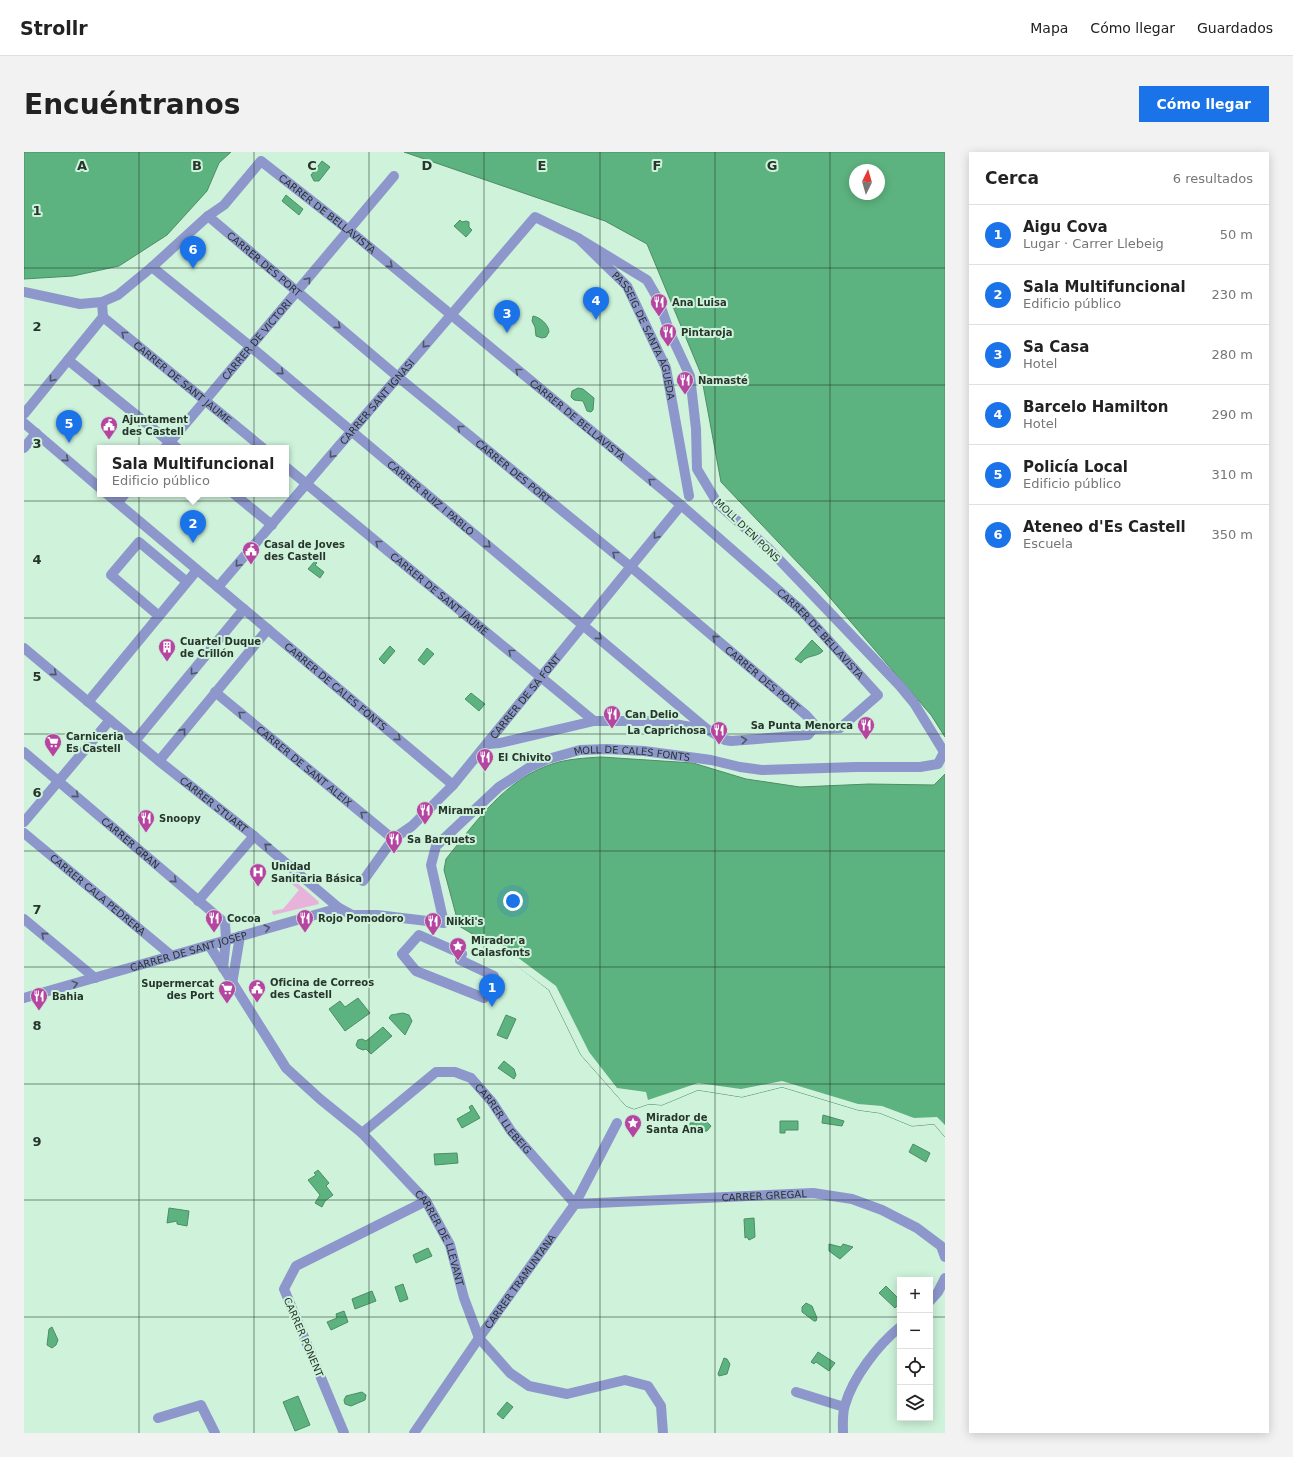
<!DOCTYPE html>
<html lang="es">
<meta charset="utf-8">
<style>
body{margin:0;font-family:"DejaVu Sans",sans-serif;background:#f2f2f2;color:#222}
.controls{position:absolute;right:12px;bottom:12px;display:grid;overflow:hidden;border-radius:0px;box-shadow:0 2px 10px #0003}
.controls button{width:36px;height:36px;display:grid;place-items:center;padding:0;border:0;border-bottom:1px solid #e0e0e0;background:#fff;color:#222;font:20px sans-serif}
.compass{position:absolute;left:825px;top:12px;width:36px;height:36px;border-radius:50%;background:#fff;box-shadow:0 2px 10px #0003;rotate:5deg}
.you{position:absolute;left:489px;top:749px;width:14px;height:14px;margin:-10px;border:3px solid #fff;border-radius:50%;background:#1a73e8;box-shadow:0 0 0 6px #1a73e833}
.badge{display:grid;place-items:center;width:26px;height:26px;border-radius:50%;background:#1a73e8;color:#fff;font-size:13px;font-weight:700}
.pin{position:absolute;translate:-50% -33px;filter:drop-shadow(0 1px 2px #0008)}
.pin::after{content:'';position:absolute;top:21px;width:14px;height:12px;background:inherit;clip-path:polygon(0 0,100% 0,50% 100%)}
.popup{position:absolute;left:73px;top:293px;width:192px;height:52px;box-sizing:border-box;display:grid;place-content:center;border-radius:0px;background:#fff;filter:drop-shadow(0 1px 3px #0005);font-size:13px;white-space:nowrap;color:#767676}
.popup b{font-size:15px;color:#222}
.popup::after{content:'';position:absolute;left:50%;top:100%;margin-left:-8px;border:8px solid transparent;border-top-color:#fff}
.list{margin:0;padding:0;list-style:none}
h2{display:flex;justify-content:space-between;align-items:center;height:52px;margin:0;padding:0 16px;font-size:17px}
h2 small{font-size:13px;font-weight:400;color:#767676}
.list li{display:grid;grid-template-columns:26px 1fr auto;gap:12px;align-items:center;box-sizing:border-box;height:60px;padding:0 16px;border-top:1px solid #e0e0e0}
.list b{display:block;font-size:15px;white-space:nowrap}
.list p{margin:0;font-size:13px;white-space:nowrap;color:#767676}
.list em{font-size:13px;font-style:normal;color:#767676}
.icon{flex:none;width:22px;height:22px;fill:none;stroke:currentColor;stroke-width:2;stroke-linecap:round;stroke-linejoin:round}
.map{position:relative;flex:none;width:921px;height:1281px;overflow:hidden;border-radius:0px}
header{display:flex;align-items:center;gap:24px;box-sizing:border-box;height:56px;padding:0 20px;background:#fff;border-bottom:1px solid #e0e0e0}
header strong{font-size:19px}
nav{display:flex;gap:22px;margin-inline-start:auto;font-size:14px}
.intro{display:flex;align-items:center;justify-content:space-between;box-sizing:border-box;height:96px;padding:0 24px}
h1{margin:0;font-size:28px}
.button{padding:10px 18px;border-radius:0px;background:#1a73e8;color:#fff;font-size:14px;font-weight:700}
main{display:flex;gap:24px;padding:0 24px}
aside{flex:1;background:#fff;border-radius:0px;box-shadow:0 2px 10px #0003}
.map>svg:first-child{display:block}
</style>
<header>
<strong>Strollr</strong>
<nav><a>Mapa</a><a>Cómo llegar</a><a>Guardados</a></nav>
</header>
<div class="intro"><h1>Encuéntranos</h1><a class="button">Cómo llegar</a></div>
<main>
<div class="map">
<svg width="921" height="1281" viewBox="0 0 921 1281">
<rect width="100%" height="100%" fill="#cef3da"/>
<!-- green -->
<path fill="#e7b3da" d="M 271,729 L 294,749 L 295,752 L 249,763 L 248,759 L 259,757 L 275,738 L 268,732 Z"/>
<!-- water -->
<g fill="#5db37f" stroke="#4d8d66" fill-rule="evenodd">
<path d="M 0,0 L 207,0 L 195,11 L 183,39 L 143,83 L 95,114 L 49,124 L 0,127 Z"/>
<path d="M 380,0 L 921,0 L 921,585 L 907,563 L 795,433 L 697,330 L 677,222 L 623,92 L 581,69 ZM 831,18 L 855,18 L 855,42 L 831,42 Z"/>
<path d="M 298,9 L 306,15 L 295,29 L 290,29 L 287,23 Z"/>
<path d="M 262,43 L 279,57 L 275,63 L 258,49 Z"/>
<path d="M 436,68 L 438,70 L 442,69 L 445,70 L 445,75 L 448,78 L 442,85 L 430,74 Z"/>
<path d="M 509,164 C 516,165 525,173 525,180 L 522,185 L 518,186 L 512,184 L 511,175 L 508,169 Z"/>
<path d="M 554,236 L 559,237 L 570,246 L 569,258 L 567,260 L 563,259 L 559,249 L 550,248 L 547,245 L 548,239 Z"/>
<path d="M 291,409 L 293,411 L 291,413 L 300,420 L 296,426 L 284,417 Z"/>
<path d="M 788,488 L 799,499 C 792,506 783,502 777,511 L 771,507 Z"/>
<path d="M 366,494 L 371,499 L 360,512 L 355,507 Z"/>
<path d="M 403,496 L 410,502 L 400,513 L 394,508 Z"/>
<path d="M 447,541 L 461,552 L 455,559 L 441,547 Z"/>
<path d="M 577,605 L 669,611 L 722,627 L 776,635 L 845,632 L 910,633 L 921,622 L 921,985 L 910,972 L 888,974 L 856,961 L 834,958 L 758,935 L 718,945 L 674,938 L 638,953 L 625,952 L 610,957 L 602,954 L 557,903 L 525,838 L 462,790 L 435,774 L 420,718 L 422,707 C 452,670 480,628 528,612 C 543,607 561,606 577,605 Z"/>
<path d="M 334,846 L 346,861 L 321,879 L 305,857 L 316,849 L 321,855 Z"/>
<path d="M 379,861 L 385,863 L 388,869 L 381,883 L 365,866 L 367,863 Z"/>
<path d="M 482,863 L 492,867 L 483,887 L 473,883 Z"/>
<path d="M 359,875 L 368,884 L 347,902 L 342,897 L 339,898 L 334,896 L 332,893 L 334,888 L 338,887 L 342,889 Z"/>
<path d="M 480,909 L 490,917 L 492,923 L 490,927 L 474,916 Z"/>
<path d="M 448,953 L 456,966 L 438,976 L 433,967 L 447,959 L 445,955 Z"/>
<path d="M 799,963 L 820,969 L 818,974 L 798,971 Z"/>
<path d="M 756,969 L 774,969 L 774,978 L 761,978 L 761,981 L 756,981 Z"/>
<path d="M 683,970 L 687,974 L 683,979 L 666,980 L 666,971 Z"/>
<path d="M 889,992 L 906,1001 L 902,1010 L 885,1000 Z"/>
<path d="M 433,1001 L 434,1011 L 411,1013 L 410,1002 Z"/>
<path d="M 294,1018 L 305,1031 L 302,1034 L 309,1043 L 301,1049 L 298,1055 L 291,1051 L 296,1043 L 284,1028 L 292,1023 L 290,1021 Z"/>
<path d="M 145,1056 L 165,1059 L 163,1074 L 153,1072 L 153,1069 L 143,1071 Z"/>
<path d="M 730,1066 L 731,1085 L 725,1088 L 723,1085 L 721,1086 L 720,1067 Z"/>
<path d="M 805,1092 L 817,1095 L 819,1092 L 829,1095 L 816,1107 L 805,1099 Z"/>
<path d="M 404,1096 L 408,1104 L 392,1111 L 389,1103 Z"/>
<path d="M 379,1132 L 384,1147 L 376,1150 L 371,1135 Z"/>
<path d="M 862,1134 L 876,1148 L 876,1151 L 871,1156 L 855,1141 Z"/>
<path d="M 348,1139 L 352,1149 L 331,1157 L 328,1147 Z"/>
<path d="M 782,1151 L 788,1154 L 793,1166 L 792,1169 L 790,1169 L 778,1160 L 778,1155 Z"/>
<path d="M 320,1159 L 324,1170 L 307,1178 L 303,1170 L 313,1166 L 312,1162 Z"/>
<path d="M 28,1175 L 34,1188 L 32,1193 L 28,1196 L 23,1193 L 25,1177 Z"/>
<path d="M 794,1200 L 811,1211 L 805,1219 L 792,1210 L 790,1212 L 787,1210 Z"/>
<path d="M 700,1206 L 703,1207 L 706,1212 L 703,1222 L 695,1224 L 694,1222 Z"/>
<path d="M 338,1240 L 342,1243 L 341,1248 L 327,1254 L 321,1252 L 320,1248 L 322,1244 Z"/>
<path d="M 274,1244 L 286,1273 L 271,1279 L 259,1250 Z"/>
<path d="M 483,1250 L 489,1255 L 479,1267 L 473,1262 Z"/>
</g>
<!-- pier -->
<path fill="#cef3da" d="M 453,785 L 466,785 L 532,834 L 565,900 L 593,936 L 622,940 L 624,948 L 674,931 L 717,937 L 758,929 L 834,952 L 858,954 L 890,966 L 913,965 L 921,973 L 921,985 L 910,972 L 888,974 L 856,961 L 834,958 L 758,935 L 718,945 L 674,938 L 638,953 L 625,952 L 610,957 L 602,954 L 557,903 L 525,838 Z"/>
<g fill="none" stroke-linecap="round" stroke-linejoin="round">
<!-- minor -->
<g stroke="#8d97cc" stroke-width="10">
<path id="s1" d="M 184,64 L 374,225 L 607,415 L 782,563 L 790,572 L 789,577"/>
<path id="s2" d="M 128,115 L 227,195 L 684,578"/>
<path d="M 0,140 L 56,152 L 78,150 L 79,165 L 0,262"/>
<path id="s3" d="M 78,150 L 94,143 L 128,115 L 184,64 L 200,53 L 237,9 L 326,79 L 657,353 L 777,458 L 854,543 L 816,576 L 789,577 L 784,583 L 707,589 L 701,588 L 684,578 L 633,569 L 570,569 L 476,591 L 464,592"/>
<path id="s4" d="M 79,165 L 239,296"/>
<path d="M 44,208 L 153,296"/>
<path d="M 0,271 L 76,336"/>
<path d="M 0,296 L 12,281"/>
<path id="s5" d="M 141,296 L 370,24"/>
<path id="s6" d="M 262,315 L 570,569"/>
<path id="s7" d="M 83,342 L 429,633"/>
<path d="M 210,342 L 248,373"/>
<path d="M 94,350 L 101,342"/>
<path d="M 163,430 L 115,390 L 87,423 L 135,464 L 173,418"/>
<path id="s8" d="M 194,435 L 511,65 L 554,86 L 603,134 L 642,216 L 665,344"/>
<path id="s9" d="M 0,496 L 135,609 L 230,684 L 315,756 L 328,763 L 353,763 L 420,771 L 407,713 L 412,694 L 475,635 L 506,615 L 524,607 L 556,598 L 583,597 L 620,599 L 687,608 L 716,615 L 738,618 L 832,615 L 896,615 L 914,612 L 920,600 L 890,551 L 876,534 L 744,396 L 694,352 L 673,317 L 672,277 L 666,224 L 646,181 L 634,147 L 623,128 L 554,86"/>
<path id="s10" d="M 191,540 L 369,687"/>
<path d="M 64,550 L 135,464"/>
<path d="M 111,589 L 220,457"/>
<path id="s11" d="M 0,600 L 201,771 L 202,787 L 199,816"/>
<path d="M 135,609 L 244,477"/>
<path d="M 0,670 L 86,568"/>
<path id="s12" d="M 0,681 L 148,804"/>
<path id="s13" d="M 339,729 L 369,687 L 388,674 L 429,633 L 657,353"/>
<path d="M 174,749 L 230,684"/>
<path d="M 0,767 L 71,826"/>
<path d="M 395,783 L 438,802 L 436,808 L 470,824 L 460,846 L 392,819 L 378,802 Z"/>
<path id="s14" d="M 185,793 L 262,916 L 296,947 L 338,981 L 402,1049 L 426,1093 L 440,1146 L 455,1186 L 486,1221 L 505,1234 L 543,1242 L 601,1228 L 624,1234 L 637,1254 L 639,1281"/>
<path d="M 208,832 L 216,784"/>
<path id="s15" d="M 0,846 L 315,756"/>
<path id="s16" d="M 338,981 L 412,920 L 431,920 L 447,926 L 468,950 L 487,979 L 551,1052 L 789,1041 L 828,1047 L 858,1058 L 893,1076 L 917,1094 L 921,1105"/>
<path d="M 906,1149 L 914,1140 L 921,1126"/>
<path d="M 772,1240 L 820,1255"/>
<path d="M 134,1266 L 177,1253 L 191,1281"/>
<path d="M 320,1281 L 260,1137 L 272,1114 L 402,1049"/>
<path id="s17" d="M 390,1281 L 455,1186 L 551,1052 L 593,971"/>
<path d="M 819,1281 C 819,1272 818,1262 821,1253 C 829,1225 854,1193 876,1175"/>
</g>
</g>
<!-- one-way arrows -->
<defs><path id="oneway-chevron" d="M-2-3.5L2.5 0L-2 3.5" fill="none" stroke-width="1.6" stroke-linecap="round" stroke-linejoin="round"/></defs>
<g stroke="#4b5764">
<use href="#oneway-chevron" transform="translate(366 113) rotate(40)"/>
<use href="#oneway-chevron" transform="translate(284 128) rotate(-49)"/>
<use href="#oneway-chevron" transform="translate(314 174) rotate(40)"/>
<use href="#oneway-chevron" transform="translate(100 182) rotate(-141)"/>
<use href="#oneway-chevron" transform="translate(401 193) rotate(131)"/>
<use href="#oneway-chevron" transform="translate(494 219) rotate(-141)"/>
<use href="#oneway-chevron" transform="translate(257 220) rotate(40)"/>
<use href="#oneway-chevron" transform="translate(28 227) rotate(129)"/>
<use href="#oneway-chevron" transform="translate(74 232) rotate(39)"/>
<use href="#oneway-chevron" transform="translate(436 276) rotate(-141)"/>
<use href="#oneway-chevron" transform="translate(308 303) rotate(131)"/>
<use href="#oneway-chevron" transform="translate(42 307) rotate(41)"/>
<use href="#oneway-chevron" transform="translate(627 329) rotate(-141)"/>
<use href="#oneway-chevron" transform="translate(632 384) rotate(129)"/>
<use href="#oneway-chevron" transform="translate(354 391) rotate(-141)"/>
<use href="#oneway-chevron" transform="translate(464 393) rotate(40)"/>
<use href="#oneway-chevron" transform="translate(591 402) rotate(-141)"/>
<use href="#oneway-chevron" transform="translate(214 412) rotate(131)"/>
<use href="#oneway-chevron" transform="translate(575 485) rotate(40)"/>
<use href="#oneway-chevron" transform="translate(691 486) rotate(-140)"/>
<use href="#oneway-chevron" transform="translate(487 500) rotate(-141)"/>
<use href="#oneway-chevron" transform="translate(169 520) rotate(130)"/>
<use href="#oneway-chevron" transform="translate(30 521) rotate(40)"/>
<use href="#oneway-chevron" transform="translate(217 562) rotate(-141)"/>
<use href="#oneway-chevron" transform="translate(159 579) rotate(-51)"/>
<use href="#oneway-chevron" transform="translate(374 586) rotate(40)"/>
<use href="#oneway-chevron" transform="translate(720 588) rotate(-7)"/>
<use href="#oneway-chevron" transform="translate(52 643) rotate(41)"/>
<use href="#oneway-chevron" transform="translate(339 662) rotate(-141)"/>
<use href="#oneway-chevron" transform="translate(243 694) rotate(-140)"/>
<use href="#oneway-chevron" transform="translate(150 728) rotate(41)"/>
<use href="#oneway-chevron" transform="translate(243 776) rotate(-14)"/>
<use href="#oneway-chevron" transform="translate(20 783) rotate(-140)"/>
<use href="#oneway-chevron" transform="translate(51 832) rotate(-15)"/>
</g>
<!-- grid -->
<path fill="none" stroke="#27352c" stroke-width="1" stroke-opacity="0.55" d="M 115,0 L 115,1281M 230,0 L 230,1281M 345,0 L 345,1281M 460,0 L 460,1281M 576,0 L 576,1281M 691,0 L 691,1281M 806,0 L 806,1281M 0,116 L 921,116M 0,233 L 921,233M 0,349 L 921,349M 0,466 L 921,466M 0,582 L 921,582M 0,699 L 921,699M 0,815 L 921,815M 0,932 L 921,932M 0,1048 L 921,1048M 0,1165 L 876,1165M 906,1165 L 921,1165"/>
<!-- icons -->
<defs>
<g id="restaurant-pin" transform="scale(0.9)"><path d="M0 17L-7.5 6A9.5 9.5 0 1 1 7.5 6Z" fill="#b645a1" stroke="#cef3da"/><path d="M-5-6h1v4h1v-4h1v4h1v-4h1v5L-1.5 .5V6h-2V.5L-5-1ZM5-6V6H3V1.5H1.5Q1.5-4 5-6Z" fill="#fff"/></g>
<g id="civic-pin" transform="scale(0.9)"><path d="M0 17L-7.5 6A9.5 9.5 0 1 1 7.5 6Z" fill="#b645a1" stroke="#cef3da"/><path d="M-.6-6.5H3V-4.5H.6V-3L4-1V1h2V6H-6V1h2V-1L-.6-3ZM-1.2 2.5V6h2.4V2.5Z" fill="#fff"/></g>
<g id="building-pin" transform="scale(0.9)"><path d="M0 17L-7.5 6A9.5 9.5 0 1 1 7.5 6Z" fill="#b645a1" stroke="#cef3da"/><path d="M-4-6H4V6H1V3H-1V6H-4ZM-2.5-4.3h1.7v1.8h-1.7ZM.8-4.3h1.7v1.8H.8ZM-2.5-1h1.7V.8h-1.7ZM.8-1h1.7V.8H.8Z" fill="#fff"/></g>
<g id="supermarket-pin" transform="scale(0.9)"><path d="M0 17L-7.5 6A9.5 9.5 0 1 1 7.5 6Z" fill="#b645a1" stroke="#cef3da"/><path d="M-6-5.5h2.5l.6 2H6L4.5 2H-2.5L-4.4-4H-6ZM-1.5 3.2a1.3 1.3 0 1 0 .1 0ZM3 3.2a1.3 1.3 0 1 0 .1 0Z" fill="#fff"/></g>
<g id="hospital-pin" transform="scale(0.9)"><path d="M0 17L-7.5 6A9.5 9.5 0 1 1 7.5 6Z" fill="#b645a1" stroke="#cef3da"/><path d="M-5-5h3v3.5h4V-5h3V5h-3V1.5h-4V5h-3Z" fill="#fff"/></g>
<g id="sight-pin" transform="scale(0.9)"><path d="M0 17L-7.5 6A9.5 9.5 0 1 1 7.5 6Z" fill="#b645a1" stroke="#cef3da"/><path d="M0-6L1.8-2.2L6-1.7L2.9 1.2L3.7 5.4L0 3.3L-3.7 5.4L-2.9 1.2L-6-1.7L-1.8-2.2Z" fill="#fff"/></g>
</defs>
<g fill-rule="evenodd">
<use href="#restaurant-pin" x="635" y="150"/>
<use href="#restaurant-pin" x="644" y="180"/>
<use href="#restaurant-pin" x="661" y="228"/>
<use href="#civic-pin" x="85" y="273"/>
<use href="#civic-pin" x="227" y="398"/>
<use href="#building-pin" x="143" y="495"/>
<use href="#restaurant-pin" x="588" y="562"/>
<use href="#restaurant-pin" x="842" y="573"/>
<use href="#restaurant-pin" x="695" y="578"/>
<use href="#supermarket-pin" x="29" y="590"/>
<use href="#restaurant-pin" x="461" y="605"/>
<use href="#restaurant-pin" x="401" y="658"/>
<use href="#restaurant-pin" x="122" y="666"/>
<use href="#restaurant-pin" x="370" y="687"/>
<use href="#hospital-pin" x="234" y="720"/>
<use href="#restaurant-pin" x="190" y="766"/>
<use href="#restaurant-pin" x="281" y="766"/>
<use href="#restaurant-pin" x="409" y="769"/>
<use href="#sight-pin" x="434" y="794"/>
<use href="#civic-pin" x="233" y="836"/>
<use href="#supermarket-pin" x="203" y="837"/>
<use href="#restaurant-pin" x="15" y="844"/>
<use href="#sight-pin" x="609" y="971"/>
</g>
<g text-anchor="middle" stroke-width="4" stroke-linejoin="round" paint-order="stroke">
<!-- street labels -->
<g font-size="10" fill="#27352c" stroke="#cef3da">
<text dy="4" stroke="none"><textPath href="#s3" startOffset="299">CARRER DE BELLAVISTA</textPath></text>
<text dy="4" stroke="none"><textPath href="#s1" startOffset="74">CARRER DES PORT</textPath></text>
<text dy="4" stroke="none"><textPath href="#s8" startOffset="656">PASSEIG DE SANTA ÀGUEDA</textPath></text>
<text dy="4" stroke="none"><textPath href="#s5" startOffset="142">CARRER DE VICTORI</textPath></text>
<text dy="4" stroke="none"><textPath href="#s4" startOffset="103">CARRER DE SANT JAUME</textPath></text>
<text dy="4" stroke="none"><textPath href="#s8" startOffset="244">CARRER SANT IGNASI</textPath></text>
<text dy="4" stroke="none"><textPath href="#s3" startOffset="623">CARRER DE BELLAVISTA</textPath></text>
<text dy="4" stroke="none"><textPath href="#s1" startOffset="398">CARRER DES PORT</textPath></text>
<text dy="4" stroke="none"><textPath href="#s2" startOffset="362">CARRER RUIZ I PABLO</textPath></text>
<text transform="translate(724 378) rotate(44)" y="4">MOLL D'EN PONS</text>
<text dy="4" stroke="none"><textPath href="#s6" startOffset="199">CARRER DE SANT JAUME</textPath></text>
<text dy="4" stroke="none"><textPath href="#s3" startOffset="947">CARRER DE BELLAVISTA</textPath></text>
<text dy="4" stroke="none"><textPath href="#s1" startOffset="722">CARRER DES PORT</textPath></text>
<text dy="4" stroke="none"><textPath href="#s7" startOffset="299">CARRER DE CALES FONTS</textPath></text>
<text dy="4" stroke="none"><textPath href="#s13" startOffset="247">CARRER DE SA FONT</textPath></text>
<text dy="4" stroke="none"><textPath href="#s9" startOffset="823">MOLL DE CALES FONTS</textPath></text>
<text dy="4" stroke="none"><textPath href="#s10" startOffset="116">CARRER DE SANT ALEIX</textPath></text>
<text dy="4" stroke="none"><textPath href="#s9" startOffset="246">CARRER STUART</textPath></text>
<text dy="4" stroke="none"><textPath href="#s11" startOffset="140">CARRER GRAN</textPath></text>
<text dy="4" stroke="none"><textPath href="#s12" startOffset="96">CARRER CALA PEDRERA</textPath></text>
<text dy="4" stroke="none"><textPath href="#s15" startOffset="171">CARRER DE SANT JOSEP</textPath></text>
<text dy="4" stroke="none"><textPath href="#s16" startOffset="184">CARRER LLEBEIG</textPath></text>
<text dy="4" stroke="none"><textPath href="#s16" startOffset="485">CARRER GREGAL</textPath></text>
<text dy="4" stroke="none"><textPath href="#s14" startOffset="378">CARRER DE LLEVANT</textPath></text>
<text dy="4" stroke="none"><textPath href="#s17" startOffset="185">CARRER TRAMUNTANA</textPath></text>
<text transform="translate(280 1185) rotate(67)" y="4">CARRER PONENT</text>
</g>
<!-- poi labels -->
<g font-size="10" font-weight="bold" fill="#27352c" stroke="#cef3da" text-anchor="start">
<text x="648" y="154">Ana Luisa</text>
<text x="657" y="184">Pintaroja</text>
<text x="674" y="232">Namasté</text>
<text x="98" y="271">Ajuntament<tspan x="98" dy="12">des Castell</tspan></text>
<text x="240" y="396">Casal de Joves<tspan x="240" dy="12">des Castell</tspan></text>
<text x="156" y="493">Cuartel Duque<tspan x="156" dy="12">de Crillón</tspan></text>
<text x="601" y="566">Can Delio</text>
<text x="829" y="577" text-anchor="end">Sa Punta Menorca</text>
<text x="682" y="582" text-anchor="end">La Caprichosa</text>
<text x="42" y="588">Carniceria<tspan x="42" dy="12">Es Castell</tspan></text>
<text x="474" y="609">El Chivito</text>
<text x="414" y="662">Miramar</text>
<text x="135" y="670">Snoopy</text>
<text x="383" y="691">Sa Barquets</text>
<text x="247" y="718">Unidad<tspan x="247" dy="12">Sanitaria Básica</tspan></text>
<text x="203" y="770">Cocoa</text>
<text x="294" y="770">Rojo Pomodoro</text>
<text x="422" y="773">Nikki's</text>
<text x="447" y="792">Mirador a<tspan x="447" dy="12">Calasfonts</tspan></text>
<text x="246" y="834">Oficina de Correos<tspan x="246" dy="12">des Castell</tspan></text>
<text x="190" y="835" text-anchor="end">Supermercat<tspan x="190" dy="12">des Port</tspan></text>
<text x="28" y="848">Bahia</text>
<text x="622" y="969">Mirador de<tspan x="622" dy="12">Santa Ana</tspan></text>
</g>
</g>
<g font-size="13" text-anchor="middle" font-weight="bold" fill="#27352c" stroke="#cef3da" stroke-width="4" stroke-linejoin="round" paint-order="stroke">
<text x="58" y="18">A</text>
<text x="173" y="18">B</text>
<text x="288" y="18">C</text>
<text x="403" y="18">D</text>
<text x="518" y="18">E</text>
<text x="633" y="18">F</text>
<text x="748" y="18">G</text>
<text x="13" y="63">1</text>
<text x="13" y="179">2</text>
<text x="13" y="296">3</text>
<text x="13" y="412">4</text>
<text x="13" y="529">5</text>
<text x="13" y="645">6</text>
<text x="13" y="762">7</text>
<text x="13" y="878">8</text>
<text x="13" y="994">9</text>
</g>
</svg>
<div class="controls">
<button>+</button>
<button>−</button>
<button><svg class="icon" aria-label="locate" viewBox="0 0 24 24"><circle cx="12" cy="12" r="6"/><path d="M12 2v4M12 18v4M2 12h4M18 12h4"/></svg></button>
<button><svg class="icon" aria-label="layers" viewBox="0 0 24 24"><path d="M12 4l9 5-9 5-9-5zM3 14l9 5 9-5"/></svg></button>
</div>
<svg class="compass" viewBox="-18 -18 36 36"><path d="M0-13l5 13h-10z" fill="#e53935"/><path d="M0 13l5-13h-10z" fill="#767676"/></svg>
<div class="you"></div>
<div class="pin badge" style="left:468px;top:855px">1</div>
<div class="pin badge" style="left:169px;top:391px">2</div>
<div class="popup"><b>Sala Multifuncional</b>Edificio público</div>
<div class="pin badge" style="left:483px;top:181px">3</div>
<div class="pin badge" style="left:572px;top:168px">4</div>
<div class="pin badge" style="left:45px;top:291px">5</div>
<div class="pin badge" style="left:169px;top:117px">6</div>
</div>
<aside>
<h2>Cerca<small>6 resultados</small></h2>
<ul class="list">
<li><span class="badge">1</span><div><b>Aigu Cova</b><p>Lugar · Carrer Llebeig</p></div><em>50 m</em></li>
<li><span class="badge">2</span><div><b>Sala Multifuncional</b><p>Edificio público</p></div><em>230 m</em></li>
<li><span class="badge">3</span><div><b>Sa Casa</b><p>Hotel</p></div><em>280 m</em></li>
<li><span class="badge">4</span><div><b>Barcelo Hamilton</b><p>Hotel</p></div><em>290 m</em></li>
<li><span class="badge">5</span><div><b>Policía Local</b><p>Edificio público</p></div><em>310 m</em></li>
<li><span class="badge">6</span><div><b>Ateneo d'Es Castell</b><p>Escuela</p></div><em>350 m</em></li>
</ul>
</aside>
</main>
